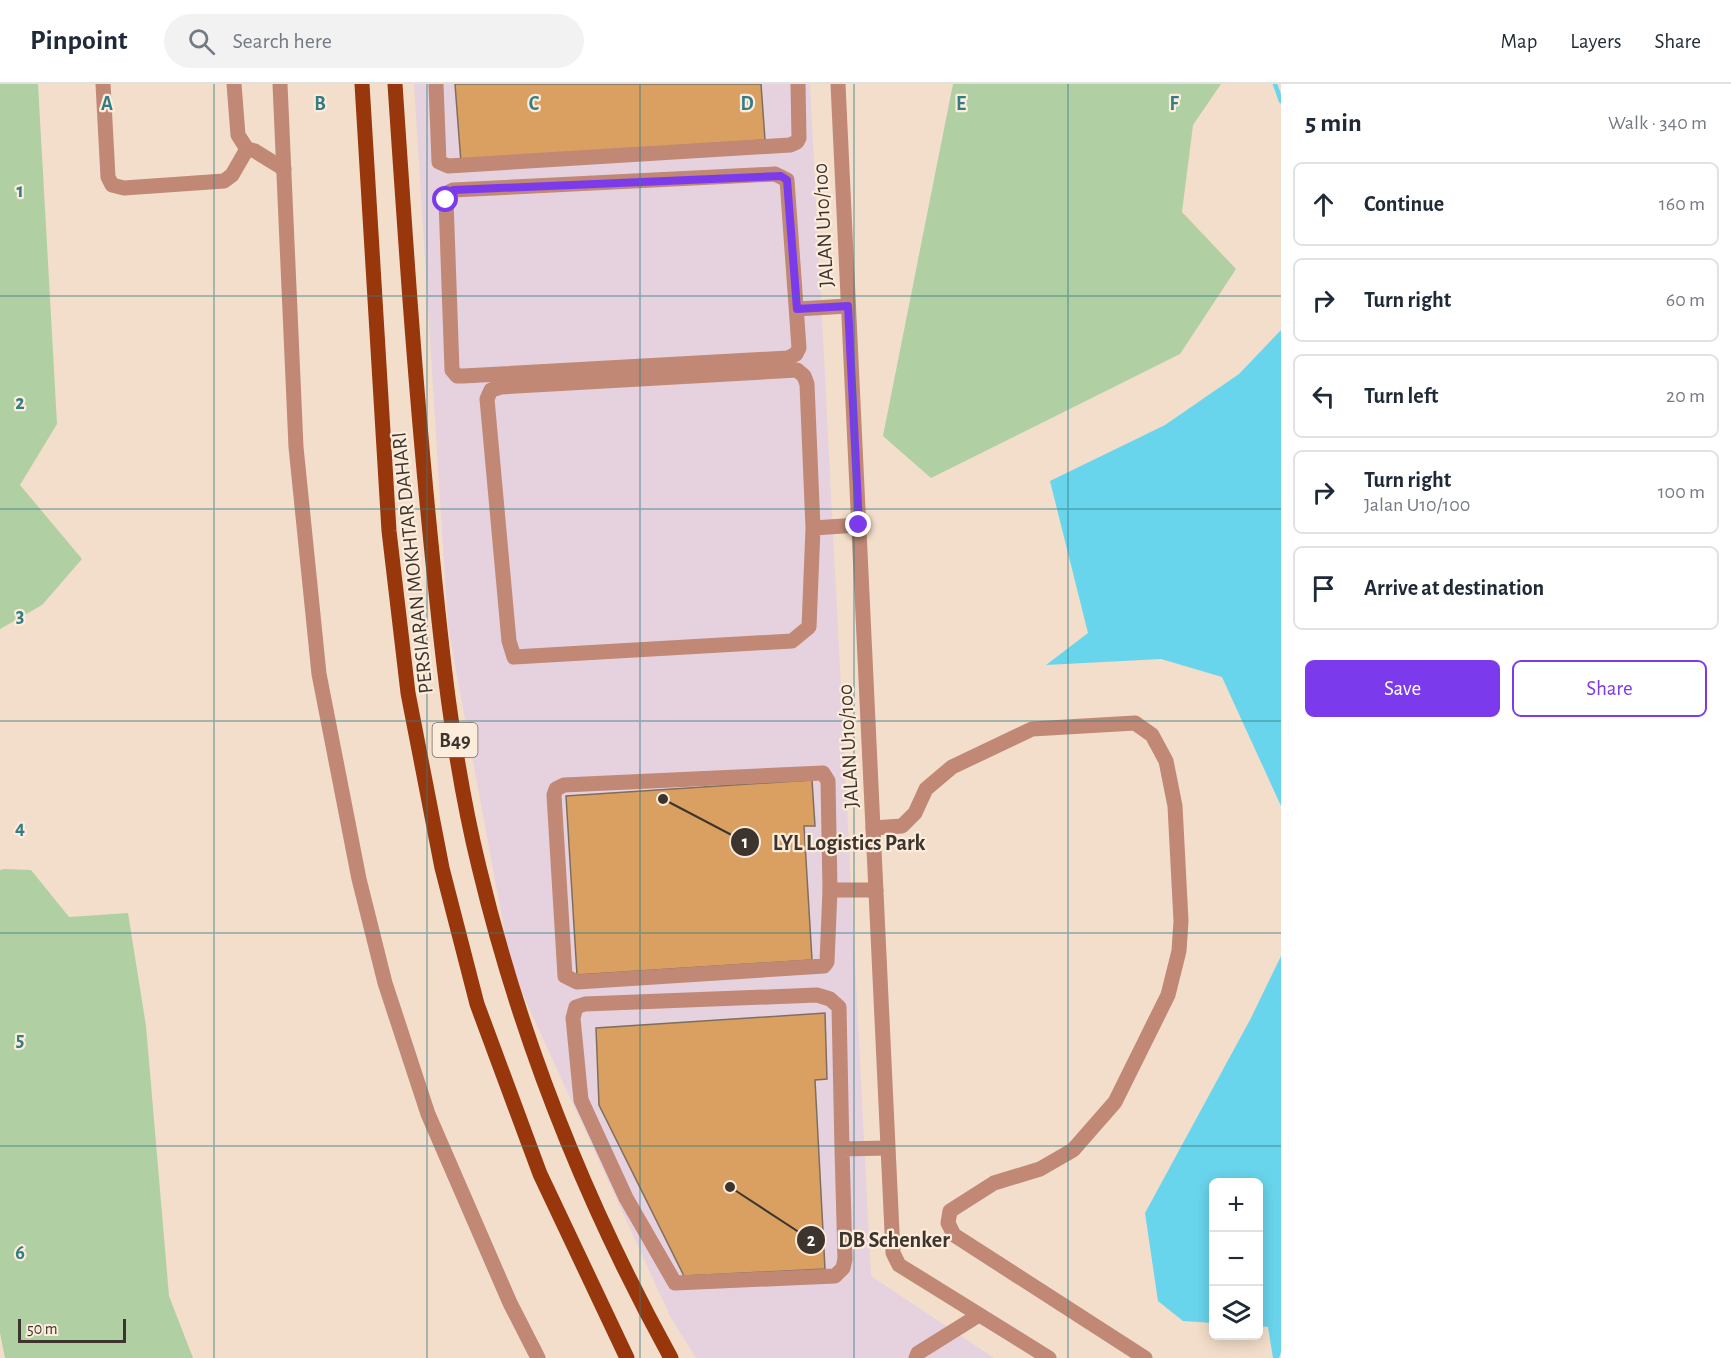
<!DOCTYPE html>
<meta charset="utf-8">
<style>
body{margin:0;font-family:"Alegreya Sans",sans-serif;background:#f2f2f3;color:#1f2937}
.controls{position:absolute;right:18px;bottom:18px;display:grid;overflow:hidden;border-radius:9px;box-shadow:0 3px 15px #0003}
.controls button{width:54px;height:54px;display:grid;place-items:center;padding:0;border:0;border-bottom:2px solid #e0e1e3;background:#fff;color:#1f2937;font:30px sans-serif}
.scale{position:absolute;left:18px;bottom:15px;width:108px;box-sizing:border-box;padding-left:6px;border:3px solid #3d352d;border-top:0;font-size:16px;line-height:21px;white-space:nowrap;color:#3d352d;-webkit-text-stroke:4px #fcecdc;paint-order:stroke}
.stop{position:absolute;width:18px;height:18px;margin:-14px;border:4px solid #7c3aed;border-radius:50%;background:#fff}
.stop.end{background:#7c3aed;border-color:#fff;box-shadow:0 2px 6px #0008}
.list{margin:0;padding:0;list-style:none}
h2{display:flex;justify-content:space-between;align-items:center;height:78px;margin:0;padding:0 24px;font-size:26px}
h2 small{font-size:20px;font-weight:400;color:#747a83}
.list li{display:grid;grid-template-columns:39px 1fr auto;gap:18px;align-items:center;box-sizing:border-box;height:84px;margin:0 12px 12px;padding:0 12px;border:2px solid #e0e1e3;border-radius:9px}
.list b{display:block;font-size:22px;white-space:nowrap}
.list p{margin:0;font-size:20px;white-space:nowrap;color:#747a83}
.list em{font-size:20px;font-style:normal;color:#747a83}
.actions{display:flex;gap:12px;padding:18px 24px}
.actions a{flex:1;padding:14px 0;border:2px solid #7c3aed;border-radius:9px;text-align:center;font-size:21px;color:#7c3aed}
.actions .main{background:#7c3aed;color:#fff}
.icon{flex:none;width:33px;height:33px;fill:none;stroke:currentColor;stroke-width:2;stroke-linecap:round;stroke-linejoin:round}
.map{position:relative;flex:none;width:1281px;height:1274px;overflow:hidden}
header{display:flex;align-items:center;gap:36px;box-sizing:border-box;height:84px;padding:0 30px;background:#fff;border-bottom:2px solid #e0e1e3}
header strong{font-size:28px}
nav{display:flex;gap:33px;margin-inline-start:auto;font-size:21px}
.search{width:420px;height:54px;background:#f2f2f3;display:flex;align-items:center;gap:15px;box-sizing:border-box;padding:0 21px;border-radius:33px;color:#747a83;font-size:22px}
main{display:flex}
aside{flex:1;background:#fff}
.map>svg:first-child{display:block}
</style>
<header>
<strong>Pinpoint</strong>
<div class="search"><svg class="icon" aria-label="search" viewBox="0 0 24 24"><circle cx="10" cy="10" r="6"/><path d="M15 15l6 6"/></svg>Search here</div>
<nav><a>Map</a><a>Layers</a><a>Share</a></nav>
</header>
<main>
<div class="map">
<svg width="1281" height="1274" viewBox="0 0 1281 1274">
<rect width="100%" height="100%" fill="#f2deca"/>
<!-- industrial -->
<path fill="#e6d1de" d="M 414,0 L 810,0 L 871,1192 L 994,1274 L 696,1274 L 671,1234 L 512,887 L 448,543 Z"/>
<!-- green -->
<g fill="#b0cfa3">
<path d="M 0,0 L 38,0 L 57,340 L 20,401 L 82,475 L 42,521 L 0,545 Z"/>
<path d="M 953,0 L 1221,0 L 1193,41 L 1182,128 L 1236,185 L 1180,270 L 931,394 L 883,352 Z"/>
<path d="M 4,785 L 31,786 L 69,833 L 128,829 L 146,942 L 169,1212 L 193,1274 L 5,1274 L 0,1249 L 0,786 Z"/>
</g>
<!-- water -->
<g fill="#69d5ed">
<path d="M 1281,246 L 1281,722 L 1222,593 L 1161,575 L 1046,581 L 1088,549 L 1050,397 L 1165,341 L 1239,290 Z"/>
<path d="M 1281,872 L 1281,1268 L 1279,1274 L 1273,1274 L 1268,1243 L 1259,1242 L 1258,1098 L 1214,1098 L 1213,1239 L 1183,1237 L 1158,1217 L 1145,1129 L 1251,934 Z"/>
</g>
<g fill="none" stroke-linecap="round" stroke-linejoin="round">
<!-- stream -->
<path stroke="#69d5ed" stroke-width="4.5" d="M 1275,0 L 1281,17"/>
</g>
<!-- building -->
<g fill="#daa062" stroke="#806e5d" stroke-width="1.5">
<path d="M 455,0 L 761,0 L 765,56 L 461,79 Z"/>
<path d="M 812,696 L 815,742 L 804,742 L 812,876 L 577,891 L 566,712 Z"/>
<path d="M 825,929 L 827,995 L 815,996 L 825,1185 L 684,1192 L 599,1021 L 596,944 Z"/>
</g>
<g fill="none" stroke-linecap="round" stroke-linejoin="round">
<!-- minor -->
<g stroke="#c08875" stroke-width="15">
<path d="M 103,0 L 108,93 L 112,101 L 124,104 L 224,97 L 232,91 L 247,65 L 255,67 L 284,85"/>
<path d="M 234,0 L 238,51 L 247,65"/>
<path d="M 280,0 L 296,363 L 319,590 L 359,795 L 385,899 L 428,1030 L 510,1219 L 538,1274"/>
<path d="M 436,0 L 439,78 L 448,82 L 790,61 L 797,58 L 799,54 L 798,0"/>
<path d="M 838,0 L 893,1169 L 899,1181 L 1049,1274"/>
<path d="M 775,90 L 787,96 L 799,264 L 796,270 L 788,274 L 463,292 L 457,292 L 452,286 L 446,116 L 447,109 L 453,106 Z"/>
<path d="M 797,225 L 848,222"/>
<path d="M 813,444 L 807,300 L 804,292 L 797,286 L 501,303 L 491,306 L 487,315 L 509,557 L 514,573 L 792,557 L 809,543 L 813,444 L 859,441"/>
<path d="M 823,689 L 828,697 L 830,806 L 827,878 L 824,882 L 577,898 L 565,892 L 554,711 L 556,705 L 564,701 Z"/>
<path d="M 873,744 L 902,742 L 915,729 L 926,705 L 952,683 L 1032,645 L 1135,639 L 1152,651 L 1166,677 L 1175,722 L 1181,837 L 1179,867 L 1168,911 L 1115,1018 L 1073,1066 L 1040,1085 L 994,1099 L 950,1127 L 948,1139 L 954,1151 L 1145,1274"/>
<path d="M 830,806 L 876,806"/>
<path d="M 842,1065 L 839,923 L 830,915 L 817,911 L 585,920 L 576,923 L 573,934 L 581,1016 L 626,1114 L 675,1199 L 835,1192 L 843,1184 L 845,1175 L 842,1065 L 887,1064"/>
<path d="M 916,1274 L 918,1269 L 979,1231"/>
</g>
<!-- major -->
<g stroke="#98360c" stroke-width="15">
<path d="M 362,0 L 389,447 L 408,609 L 442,784 L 477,920 L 540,1090 L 627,1274"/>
<path d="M 395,0 C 405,150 415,299 430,449 C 441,561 452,673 479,783 C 520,954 586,1120 671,1274"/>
</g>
</g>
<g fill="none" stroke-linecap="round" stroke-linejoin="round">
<!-- route -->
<path stroke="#7c3aed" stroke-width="8" d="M 446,116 L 447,109 L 453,106 L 781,92 L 787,96 L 797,225 L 848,222 L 859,441"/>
</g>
<!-- grid -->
<path fill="none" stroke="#347c83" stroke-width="1.5" stroke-opacity="0.55" d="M 214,0 L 214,1274M 427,0 L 427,1274M 640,0 L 640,1274M 854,0 L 854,1274M 1068,0 L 1068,1274M 0,212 L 1281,212M 0,425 L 1281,425M 0,637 L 1281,637M 0,849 L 1281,849M 0,1062 L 1281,1062"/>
<g text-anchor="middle" stroke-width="4.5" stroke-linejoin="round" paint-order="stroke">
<!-- shield labels -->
<rect fill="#fcecdc" stroke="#766c62" stroke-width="1.5" x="432.5" y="639" width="45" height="34" rx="4.5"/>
<g font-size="20" font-weight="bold" fill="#3d352d">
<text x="455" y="663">B49</text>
</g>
<!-- street labels -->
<g font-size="21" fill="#3d352d" stroke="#fcecdc">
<text transform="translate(823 141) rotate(-93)" y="7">JALAN U10/100</text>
<text transform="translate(412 479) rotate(-96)" y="7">PERSIARAN MOKHTAR DAHARI</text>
<text transform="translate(848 662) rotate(-93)" y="7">JALAN U10/100</text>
</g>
</g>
<g font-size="20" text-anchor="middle" font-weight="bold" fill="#347c83" stroke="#fcecdc" stroke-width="4.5" stroke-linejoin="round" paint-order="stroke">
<text x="107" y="26">A</text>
<text x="320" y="26">B</text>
<text x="534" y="26">C</text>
<text x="747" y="26">D</text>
<text x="961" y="26">E</text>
<text x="1174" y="26">F</text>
<text x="20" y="113">1</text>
<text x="20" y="325">2</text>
<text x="20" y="538">3</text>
<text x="20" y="750">4</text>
<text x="20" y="962">5</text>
<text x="20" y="1175">6</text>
</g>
<!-- callouts -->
<path fill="none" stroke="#3d352d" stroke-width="2" d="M663 715L745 758M730 1103L811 1156"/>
<g fill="#3d352d" stroke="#fcecdc" stroke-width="2">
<circle cx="663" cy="715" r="6"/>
<circle cx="730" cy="1103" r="6"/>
<circle cx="745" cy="758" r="15"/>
<circle cx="811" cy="1156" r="15"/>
</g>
<g font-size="18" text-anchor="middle" font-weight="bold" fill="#fff">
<text x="745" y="764">1</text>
<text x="811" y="1162">2</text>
</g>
<g font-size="22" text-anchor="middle" font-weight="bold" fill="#3d352d" stroke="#fcecdc" stroke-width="4.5" stroke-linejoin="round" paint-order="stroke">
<text x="849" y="766">LYL Logistics Park</text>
<text x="894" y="1163">DB Schenker</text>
</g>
</svg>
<div class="controls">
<button>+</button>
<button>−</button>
<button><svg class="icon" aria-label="layers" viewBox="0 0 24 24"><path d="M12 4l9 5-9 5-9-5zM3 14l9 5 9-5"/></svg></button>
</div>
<div class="scale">50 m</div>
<div class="stop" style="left:446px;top:116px"></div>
<div class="stop end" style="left:859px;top:441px"></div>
</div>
<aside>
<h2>5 min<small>Walk · 340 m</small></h2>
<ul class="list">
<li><svg class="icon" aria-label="ahead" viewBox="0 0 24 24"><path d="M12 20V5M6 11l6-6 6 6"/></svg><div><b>Continue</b></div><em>160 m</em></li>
<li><svg class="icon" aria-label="right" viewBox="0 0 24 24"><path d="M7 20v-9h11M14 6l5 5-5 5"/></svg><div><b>Turn right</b></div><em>60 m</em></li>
<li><svg class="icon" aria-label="left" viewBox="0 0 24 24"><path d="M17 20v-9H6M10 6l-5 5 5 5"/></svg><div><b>Turn left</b></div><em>20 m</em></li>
<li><svg class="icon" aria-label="right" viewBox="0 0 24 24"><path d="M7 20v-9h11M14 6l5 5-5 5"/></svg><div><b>Turn right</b><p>Jalan U10/100</p></div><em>100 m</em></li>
<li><svg class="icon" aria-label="arrive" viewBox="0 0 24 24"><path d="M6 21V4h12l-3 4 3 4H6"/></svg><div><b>Arrive at destination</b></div></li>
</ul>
<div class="actions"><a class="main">Save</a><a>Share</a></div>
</aside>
</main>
